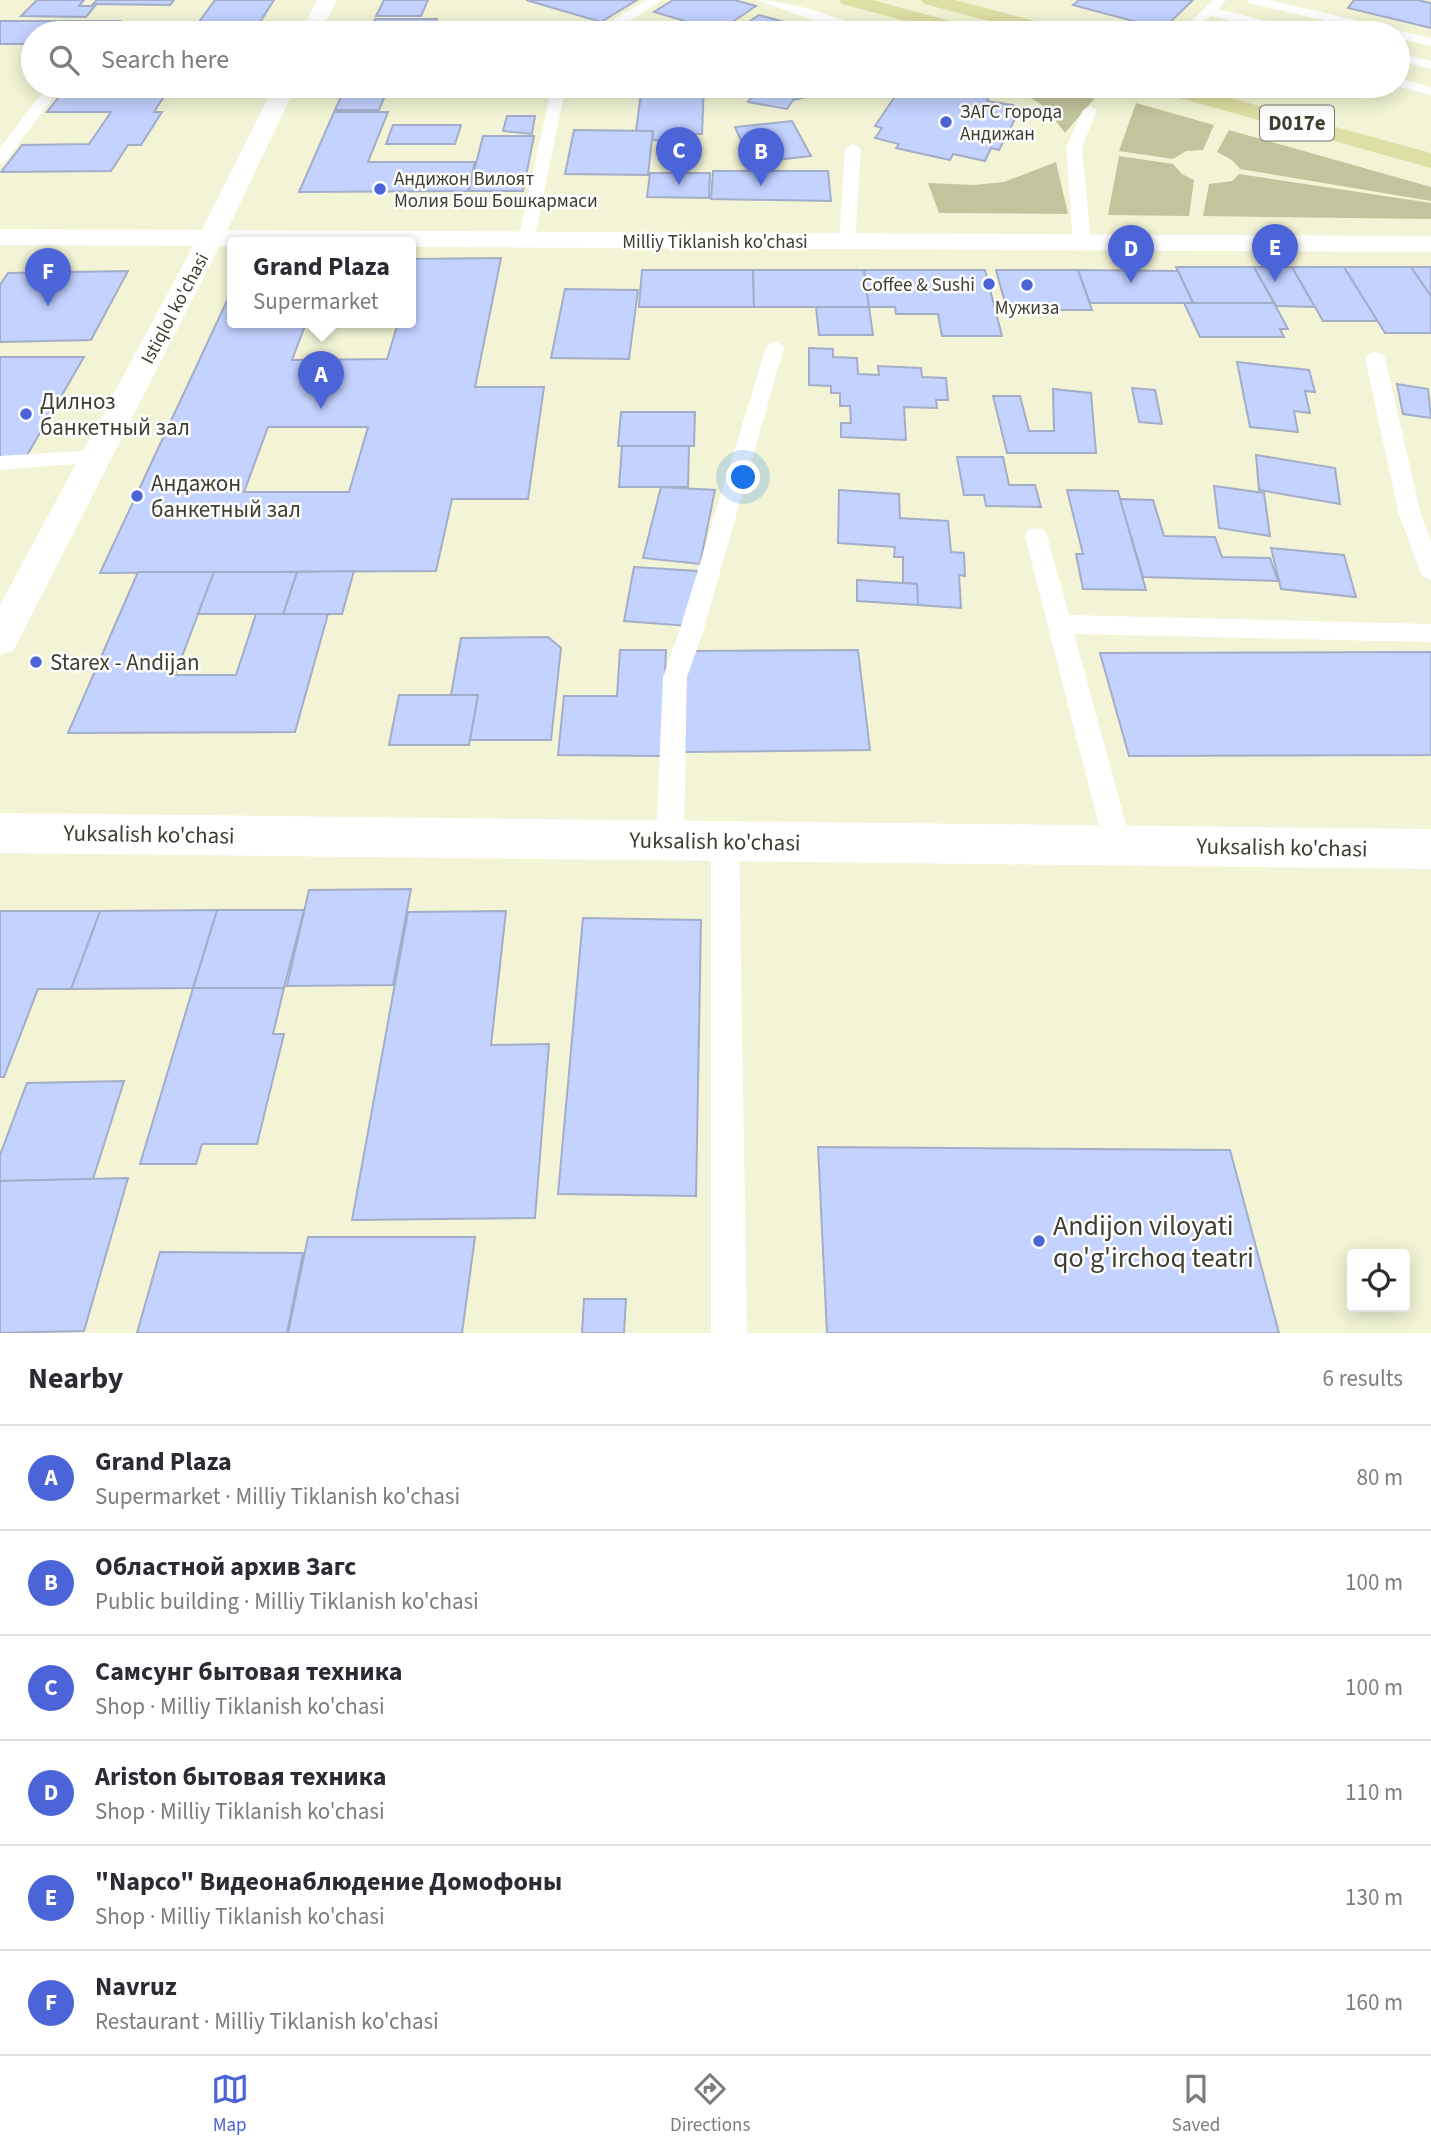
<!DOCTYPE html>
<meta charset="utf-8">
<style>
body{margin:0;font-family:"Source Sans 3",sans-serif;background:#f7f7f7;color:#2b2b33}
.controls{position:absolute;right:21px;bottom:21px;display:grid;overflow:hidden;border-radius:7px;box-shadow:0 4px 18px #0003}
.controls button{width:63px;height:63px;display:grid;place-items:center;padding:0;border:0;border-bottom:2px solid #e1e1e2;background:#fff;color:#2b2b33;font:35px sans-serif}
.you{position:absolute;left:744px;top:478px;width:24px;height:24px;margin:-18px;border:5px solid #fff;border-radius:50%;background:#1a73e8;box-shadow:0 0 0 10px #1a73e833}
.badge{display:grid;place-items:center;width:46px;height:46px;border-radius:50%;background:#4b64d8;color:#fff;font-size:23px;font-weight:700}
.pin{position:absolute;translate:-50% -58px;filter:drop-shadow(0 2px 4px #0008)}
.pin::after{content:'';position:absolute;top:37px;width:24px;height:21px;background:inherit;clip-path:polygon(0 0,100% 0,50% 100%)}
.popup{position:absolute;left:227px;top:237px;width:189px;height:91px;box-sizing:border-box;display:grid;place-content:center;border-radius:7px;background:#fff;filter:drop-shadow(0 2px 5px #0005);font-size:23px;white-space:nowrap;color:#7c7c81}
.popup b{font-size:26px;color:#2b2b33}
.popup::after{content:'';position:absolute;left:50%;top:100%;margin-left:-14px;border:14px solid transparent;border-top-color:#fff}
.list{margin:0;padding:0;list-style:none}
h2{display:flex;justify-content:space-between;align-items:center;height:91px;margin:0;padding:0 28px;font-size:30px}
h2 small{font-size:23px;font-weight:400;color:#7c7c81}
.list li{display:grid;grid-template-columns:46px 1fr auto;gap:21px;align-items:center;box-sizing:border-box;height:105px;padding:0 28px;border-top:2px solid #e1e1e2}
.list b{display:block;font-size:26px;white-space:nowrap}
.list p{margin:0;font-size:23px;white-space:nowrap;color:#7c7c81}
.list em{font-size:23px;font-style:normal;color:#7c7c81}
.icon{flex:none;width:38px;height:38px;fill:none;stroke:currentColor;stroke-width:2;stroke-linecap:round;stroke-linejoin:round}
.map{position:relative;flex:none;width:1431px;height:1333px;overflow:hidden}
.search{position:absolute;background:#fff;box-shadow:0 4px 18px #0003;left:21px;right:21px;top:21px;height:77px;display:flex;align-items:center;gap:18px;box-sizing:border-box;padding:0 24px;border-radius:38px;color:#7c7c81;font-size:26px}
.sheet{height:721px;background:#fff}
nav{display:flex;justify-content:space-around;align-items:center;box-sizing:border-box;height:98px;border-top:2px solid #e1e1e2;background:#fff;font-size:19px;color:#7c7c81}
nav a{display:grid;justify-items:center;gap:4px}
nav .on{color:#4b64d8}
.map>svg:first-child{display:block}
</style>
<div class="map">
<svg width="1431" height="1333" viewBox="0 0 1431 1333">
<rect width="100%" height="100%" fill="#f2f4d5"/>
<!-- green -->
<g fill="#c2c49d">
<path d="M 1013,86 L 1074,86 L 1099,93 L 1065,133 L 1045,107 Z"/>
<path d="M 1136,103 L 1214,125 L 1203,150 L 1186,151 L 1173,159 L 1119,151 Z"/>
<path d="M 1229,130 L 1431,187 L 1431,201 L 1240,169 L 1232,160 L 1217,152 Z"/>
<path d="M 1119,156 L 1173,164 L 1182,174 L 1194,180 L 1189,216 L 1108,215 Z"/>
<path d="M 1056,162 L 1068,214 L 939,213 L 928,183 L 974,185 L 1004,182 Z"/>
<path d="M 1239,174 L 1431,203 L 1431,219 L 1203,216 L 1209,184 L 1232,181 Z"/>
</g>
<!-- building -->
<g fill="#c3d2ff" stroke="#a4adc8" stroke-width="2" fill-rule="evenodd">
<path d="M 37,0 L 84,0 L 79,6 L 95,6 L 86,17 L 21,16 Z"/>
<path d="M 97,0 L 174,0 L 170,5 L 93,4 Z"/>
<path d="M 215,0 L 274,0 L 253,33 L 191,33 Z"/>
<path d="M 384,0 L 428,0 L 421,16 L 376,16 Z"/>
<path d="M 526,0 L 637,0 L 601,22 Z"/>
<path d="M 673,0 L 734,0 L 756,6 L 719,31 L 654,12 Z"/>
<path d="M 1079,0 L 1193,0 L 1163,29 L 1073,5 Z"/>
<path d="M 1354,0 L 1417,0 L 1431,3 L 1431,28 L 1348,8 Z"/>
<path d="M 759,15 L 784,22 L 790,25 L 785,30 L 797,33 L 732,33 Z"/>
<path d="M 375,19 L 437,19 L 432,33 L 368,33 Z"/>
<path d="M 0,21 L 120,21 L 110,33 L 33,33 L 33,44 L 0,44 Z"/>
<path d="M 346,86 L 389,86 L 379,110 L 335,110 Z"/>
<path d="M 642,86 L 704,86 L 702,134 L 677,134 L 676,141 L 652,140 L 653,131 L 636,131 Z"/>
<path d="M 760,86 L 814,86 L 815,88 L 811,96 L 793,100 L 787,109 L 748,102 Z"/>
<path d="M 910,86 L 988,98 L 987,101 L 1013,105 L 1008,115 L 1016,117 L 999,150 L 991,148 L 985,161 L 953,154 L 950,160 L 896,148 L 899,144 L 875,138 L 882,128 L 875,126 L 896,95 L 902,96 Z"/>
<path d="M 170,87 L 154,112 L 162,112 L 141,145 L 128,145 L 111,171 L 1,172 L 22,145 L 89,144 L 111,112 L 47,112 L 66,88 Z"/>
<path d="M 334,112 L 388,112 L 368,162 L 475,162 L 468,191 L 299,192 Z"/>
<path d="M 507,116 L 535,116 L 532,134 L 503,131 Z"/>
<path d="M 792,121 L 811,156 L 751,163 L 735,127 Z"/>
<path d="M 393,125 L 461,125 L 455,144 L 386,144 Z"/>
<path d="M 574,130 L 653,131 L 648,175 L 565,174 Z"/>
<path d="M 483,136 L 534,136 L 523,191 L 469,191 Z"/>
<path d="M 713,171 L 828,171 L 831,201 L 711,199 Z"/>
<path d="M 650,173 L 710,173 L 709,198 L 647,197 Z"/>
<path d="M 501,258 L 475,387 L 544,387 L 528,499 L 452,499 L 436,571 L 100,573 L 232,290 L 232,323 L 306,323 L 292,360 L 387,359 L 398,323 L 410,323 L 410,259 ZM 268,427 L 368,427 L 349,492 L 244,492 Z"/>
<path d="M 1176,267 L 1254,267 L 1274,303 L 1193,303 Z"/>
<path d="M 1254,267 L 1292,267 L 1315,307 L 1276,306 Z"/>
<path d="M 1292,267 L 1344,267 L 1378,321 L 1323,321 Z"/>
<path d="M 1344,267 L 1411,267 L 1431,296 L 1431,333 L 1385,333 Z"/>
<path d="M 1411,267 L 1431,267 L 1431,296 Z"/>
<path d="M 642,270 L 753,270 L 754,307 L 639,307 Z"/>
<path d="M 753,270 L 864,270 L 869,307 L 754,307 Z"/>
<path d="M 864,270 L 985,270 L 1002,336 L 942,336 L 938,314 L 896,314 L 895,307 L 869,307 Z"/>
<path d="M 996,270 L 1078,270 L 1092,310 L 1007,310 Z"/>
<path d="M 1078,270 L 1178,271 L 1193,303 L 1090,303 Z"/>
<path d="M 128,271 L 91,340 L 0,342 L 0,285 L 8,273 Z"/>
<path d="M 565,289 L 638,290 L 629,359 L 551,358 Z"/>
<path d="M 1184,303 L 1274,303 L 1288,329 L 1280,329 L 1284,337 L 1200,337 Z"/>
<path d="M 816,307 L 869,307 L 873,335 L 819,335 Z"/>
<path d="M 809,348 L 833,349 L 833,357 L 857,358 L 858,374 L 879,375 L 878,366 L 921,368 L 922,377 L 946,378 L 948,400 L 936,400 L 937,408 L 904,407 L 906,440 L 841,437 L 841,423 L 851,423 L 850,406 L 840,406 L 840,393 L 831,393 L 831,386 L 809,385 Z"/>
<path d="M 0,357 L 84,357 L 26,457 L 0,457 Z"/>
<path d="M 1237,362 L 1309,370 L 1315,392 L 1305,391 L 1310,413 L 1294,411 L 1298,432 L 1250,427 Z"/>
<path d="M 1397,384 L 1428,389 L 1431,418 L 1403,414 Z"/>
<path d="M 1132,388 L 1155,390 L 1162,424 L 1139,422 Z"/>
<path d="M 1053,389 L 1091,393 L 1096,453 L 1007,453 L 993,396 L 1020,396 L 1029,431 L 1054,431 Z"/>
<path d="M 621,412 L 695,412 L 694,446 L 618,446 Z"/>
<path d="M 622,446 L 689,446 L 688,487 L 619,487 Z"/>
<path d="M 1256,455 L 1335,468 L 1340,504 L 1259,490 Z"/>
<path d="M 957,457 L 1003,457 L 1009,485 L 1035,485 L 1041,507 L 986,506 L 984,495 L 964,495 Z"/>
<path d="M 1214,486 L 1264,493 L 1270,536 L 1219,528 Z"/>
<path d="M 661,487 L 715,490 L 700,564 L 643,558 Z"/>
<path d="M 839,490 L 899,494 L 900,518 L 948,521 L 951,552 L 964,553 L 965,576 L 959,575 L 961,608 L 918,605 L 917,584 L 903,583 L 903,557 L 894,557 L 895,547 L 838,543 Z"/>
<path d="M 1067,490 L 1118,491 L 1146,590 L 1083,589 L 1076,554 L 1083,554 Z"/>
<path d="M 1120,499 L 1153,500 L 1164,536 L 1215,537 L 1222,557 L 1270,558 L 1278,581 L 1143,577 Z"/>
<path d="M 1271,548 L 1344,555 L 1356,597 L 1281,589 Z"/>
<path d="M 634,567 L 698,571 L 689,626 L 624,621 Z"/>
<path d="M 354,571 L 342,614 L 283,614 L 297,572 Z"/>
<path d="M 138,572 L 214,572 L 175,675 L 236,675 L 256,614 L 328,614 L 295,732 L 68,733 Z"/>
<path d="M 214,572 L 297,572 L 283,614 L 198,614 Z"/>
<path d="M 857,580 L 917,584 L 918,605 L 857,601 Z"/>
<path d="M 548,637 L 561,648 L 551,740 L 470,740 L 478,695 L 451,695 L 461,638 Z"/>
<path d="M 620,650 L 666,650 L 662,756 L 558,755 L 564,696 L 617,696 Z"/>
<path d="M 858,650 L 870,750 L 685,752 L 686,651 Z"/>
<path d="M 1431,652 L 1431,755 L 1129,756 L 1100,653 Z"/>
<path d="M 399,695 L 478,695 L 469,745 L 389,745 Z"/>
<path d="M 411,889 L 393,985 L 287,986 L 309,890 Z"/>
<path d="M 217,910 L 304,910 L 284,988 L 193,988 Z"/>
<path d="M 217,910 L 193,988 L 71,989 L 100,911 Z"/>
<path d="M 0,911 L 100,911 L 71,989 L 38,989 L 4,1077 L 0,1077 Z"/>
<path d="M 506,911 L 491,1045 L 549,1044 L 535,1218 L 352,1220 L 408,912 Z"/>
<path d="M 583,918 L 701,920 L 696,1196 L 558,1194 Z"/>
<path d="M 193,988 L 284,988 L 273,1034 L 284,1034 L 257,1144 L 202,1144 L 196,1164 L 140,1164 Z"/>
<path d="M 124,1081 L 93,1179 L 0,1181 L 0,1155 L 27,1083 Z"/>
<path d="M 818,1147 L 1230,1150 L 1279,1333 L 827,1333 Z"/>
<path d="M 128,1178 L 84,1331 L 0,1333 L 0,1181 Z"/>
<path d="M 308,1237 L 475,1237 L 462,1333 L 288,1333 Z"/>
<path d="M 160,1252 L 303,1253 L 287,1333 L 137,1333 Z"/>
<path d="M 584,1299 L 626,1299 L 624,1333 L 582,1333 Z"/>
</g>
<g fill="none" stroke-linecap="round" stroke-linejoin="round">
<!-- lane -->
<g fill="#fff" fill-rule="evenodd">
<path d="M 647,0 L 662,0 L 630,21 L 661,30 L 662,33 L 643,33 L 614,25 L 614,19 Z"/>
<path d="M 757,0 C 782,0 846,16 865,33 L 847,33 Z"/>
<path d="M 1213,0 L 1226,0 L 1218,9 L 1306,30 L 1308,33 L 1285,33 L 1211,16 L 1192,33 L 1179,33 Z"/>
<path d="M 1248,0 L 1270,0 L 1431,38 L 1431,46 L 1398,38 L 1398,33 L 1377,33 L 1249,3 Z"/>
<path d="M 1398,53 L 1431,61 L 1431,69 L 1398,61 Z"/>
<path d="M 1398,78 L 1431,87 L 1431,95 L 1396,86 Z"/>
<path d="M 552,86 L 566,86 L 534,240 L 526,245 L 518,240 Z"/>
<path d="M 51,87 L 58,91 L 5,162 L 0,164 L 0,148 L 46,88 Z"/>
<path d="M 1090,106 L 1097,110 L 1082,147 L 1091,243 L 1082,248 L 1073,243 L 1066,147 L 1083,110 Z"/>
<path d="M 853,144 L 861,149 L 855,241 L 847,246 L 839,241 L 845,149 Z"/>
<path d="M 775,341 L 784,347 L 703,632 L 687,677 L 684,841 L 680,850 L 670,854 L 660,850 L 656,841 L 663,677 L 679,632 L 766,347 Z"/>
<path d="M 1375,352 L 1382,354 L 1385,358 L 1421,515 L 1431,541 L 1431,580 L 1423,577 L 1420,571 L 1399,515 L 1365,358 L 1368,354 Z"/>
<path d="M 95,450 L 102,452 L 105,457 L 102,462 L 0,470 L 0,456 Z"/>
<path d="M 1036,528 L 1044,530 L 1047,536 L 1069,615 L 1431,624 L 1431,642 L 1074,634 L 1132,846 L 1128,855 L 1118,859 L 1108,855 L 1104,846 L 1025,536 L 1028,530 Z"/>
<path d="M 725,829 L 735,833 L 739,842 L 747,1333 L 711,1333 L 711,842 L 715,833 Z"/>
</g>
<!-- street -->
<g fill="#fff" fill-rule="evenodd">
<path d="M 317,0 L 337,0 L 320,33 L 300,33 Z"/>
<path d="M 274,86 L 296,86 L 223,239 L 19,640 L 13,651 L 0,655 L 0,605 L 197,239 Z"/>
<path d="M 0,813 L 1431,829 L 1431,869 L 0,853 Z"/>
</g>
<!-- secondary -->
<path fill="#fff" fill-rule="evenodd" d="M 0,229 L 1431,236 L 1431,252 L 410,247 L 410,243 L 232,243 L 232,246 L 0,245 Z"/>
<!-- primary -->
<g fill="#dedfa4" fill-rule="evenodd">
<path d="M 839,0 L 872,0 L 966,25 L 969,29 L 966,33 L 951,33 L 842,4 Z"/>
<path d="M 921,0 L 955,0 L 1065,29 L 1068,33 L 1035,33 L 924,4 Z"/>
<path d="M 1151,86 L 1186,86 L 1431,153 L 1431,168 L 1154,91 Z"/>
</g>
</g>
<!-- markers -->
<g fill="#4b64d8" stroke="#fff" stroke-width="2.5">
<circle cx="946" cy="122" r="7"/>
<circle cx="380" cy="189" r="7"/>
<circle cx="989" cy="284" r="7"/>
<circle cx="1027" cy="285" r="7"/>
<circle cx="26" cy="414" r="7"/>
<circle cx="137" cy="496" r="7"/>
<circle cx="36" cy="662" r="7"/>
<circle cx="1039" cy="1241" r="7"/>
</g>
<g text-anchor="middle" stroke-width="5" stroke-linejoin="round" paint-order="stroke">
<!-- far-poi labels -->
<g font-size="19" fill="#3e3e32" stroke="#fff" text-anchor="start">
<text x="960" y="118">ЗАГС города<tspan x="960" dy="22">Андижан</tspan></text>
<text x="394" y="185">Андижон Вилоят<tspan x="394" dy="22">Молия Бош Бошкармаси</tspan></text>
<text x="975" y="291" text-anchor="end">Coffee &amp; Sushi</text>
<text x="1027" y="314" text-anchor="middle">Мужиза</text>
</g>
<!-- far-street labels -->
<g font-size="19" fill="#3e3e32" stroke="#fff">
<text x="715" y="248">Milliy Tiklanish ko'chasi</text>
<text transform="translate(174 308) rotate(-62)" y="7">Istiqlol ko'chasi</text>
</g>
<!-- shield labels -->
<rect fill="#fff" stroke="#787870" stroke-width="2" x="1260" y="105.5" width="74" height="35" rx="5"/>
<g font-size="21" font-weight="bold" fill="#3e3e32">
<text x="1297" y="130">D017e</text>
</g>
<!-- poi labels -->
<g font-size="23" fill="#3e3e32" stroke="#fff" text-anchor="start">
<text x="40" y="409">Дилноз<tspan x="40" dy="26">банкетный зал</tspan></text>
<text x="151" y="491">Андажон<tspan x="151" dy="26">банкетный зал</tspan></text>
<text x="50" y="670">Starex - Andijan</text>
</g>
<!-- street labels -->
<g font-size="23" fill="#3e3e32" stroke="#fff">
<text transform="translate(149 834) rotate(1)" y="8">Yuksalish ko'chasi</text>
<text transform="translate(715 841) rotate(1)" y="8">Yuksalish ko'chasi</text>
<text transform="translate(1282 847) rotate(1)" y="8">Yuksalish ko'chasi</text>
</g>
<!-- near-poi labels -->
<g font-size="28" fill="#3e3e32" stroke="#fff" text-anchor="start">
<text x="1053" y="1235">Andijon viloyati<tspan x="1053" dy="32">qo'g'irchoq teatri</tspan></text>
</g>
</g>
</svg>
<div class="controls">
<button><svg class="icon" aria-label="locate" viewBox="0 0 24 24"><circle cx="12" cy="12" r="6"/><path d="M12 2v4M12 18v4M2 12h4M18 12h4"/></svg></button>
</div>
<div class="you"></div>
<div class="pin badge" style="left:321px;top:409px">A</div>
<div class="popup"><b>Grand Plaza</b>Supermarket</div>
<div class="pin badge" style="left:761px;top:186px">B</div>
<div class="pin badge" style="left:679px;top:185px">C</div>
<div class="pin badge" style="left:1131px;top:283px">D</div>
<div class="pin badge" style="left:1275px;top:282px">E</div>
<div class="pin badge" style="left:48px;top:306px">F</div>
<div class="search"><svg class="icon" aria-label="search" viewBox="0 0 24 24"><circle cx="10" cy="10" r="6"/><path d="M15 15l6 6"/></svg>Search here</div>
</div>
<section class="sheet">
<h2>Nearby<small>6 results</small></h2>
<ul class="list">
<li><span class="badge">A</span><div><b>Grand Plaza</b><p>Supermarket · Milliy Tiklanish ko'chasi</p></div><em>80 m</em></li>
<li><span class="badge">B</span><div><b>Областной архив Загс</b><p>Public building · Milliy Tiklanish ko'chasi</p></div><em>100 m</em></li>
<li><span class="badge">C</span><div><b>Самсунг бытовая техника</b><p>Shop · Milliy Tiklanish ko'chasi</p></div><em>100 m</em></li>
<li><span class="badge">D</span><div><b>Ariston бытовая техника</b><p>Shop · Milliy Tiklanish ko'chasi</p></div><em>110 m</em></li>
<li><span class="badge">E</span><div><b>&quot;Napco&quot; Видеонаблюдение Домофоны</b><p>Shop · Milliy Tiklanish ko'chasi</p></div><em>130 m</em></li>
<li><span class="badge">F</span><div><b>Navruz</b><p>Restaurant · Milliy Tiklanish ko'chasi</p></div><em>160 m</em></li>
</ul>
</section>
<nav>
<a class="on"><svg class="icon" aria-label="map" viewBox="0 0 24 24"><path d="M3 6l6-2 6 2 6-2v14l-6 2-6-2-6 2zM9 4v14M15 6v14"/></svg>Map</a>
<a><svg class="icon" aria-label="directions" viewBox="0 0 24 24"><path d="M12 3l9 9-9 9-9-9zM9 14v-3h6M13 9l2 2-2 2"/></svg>Directions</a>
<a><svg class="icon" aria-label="saved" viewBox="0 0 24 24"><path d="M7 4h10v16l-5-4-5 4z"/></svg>Saved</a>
</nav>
